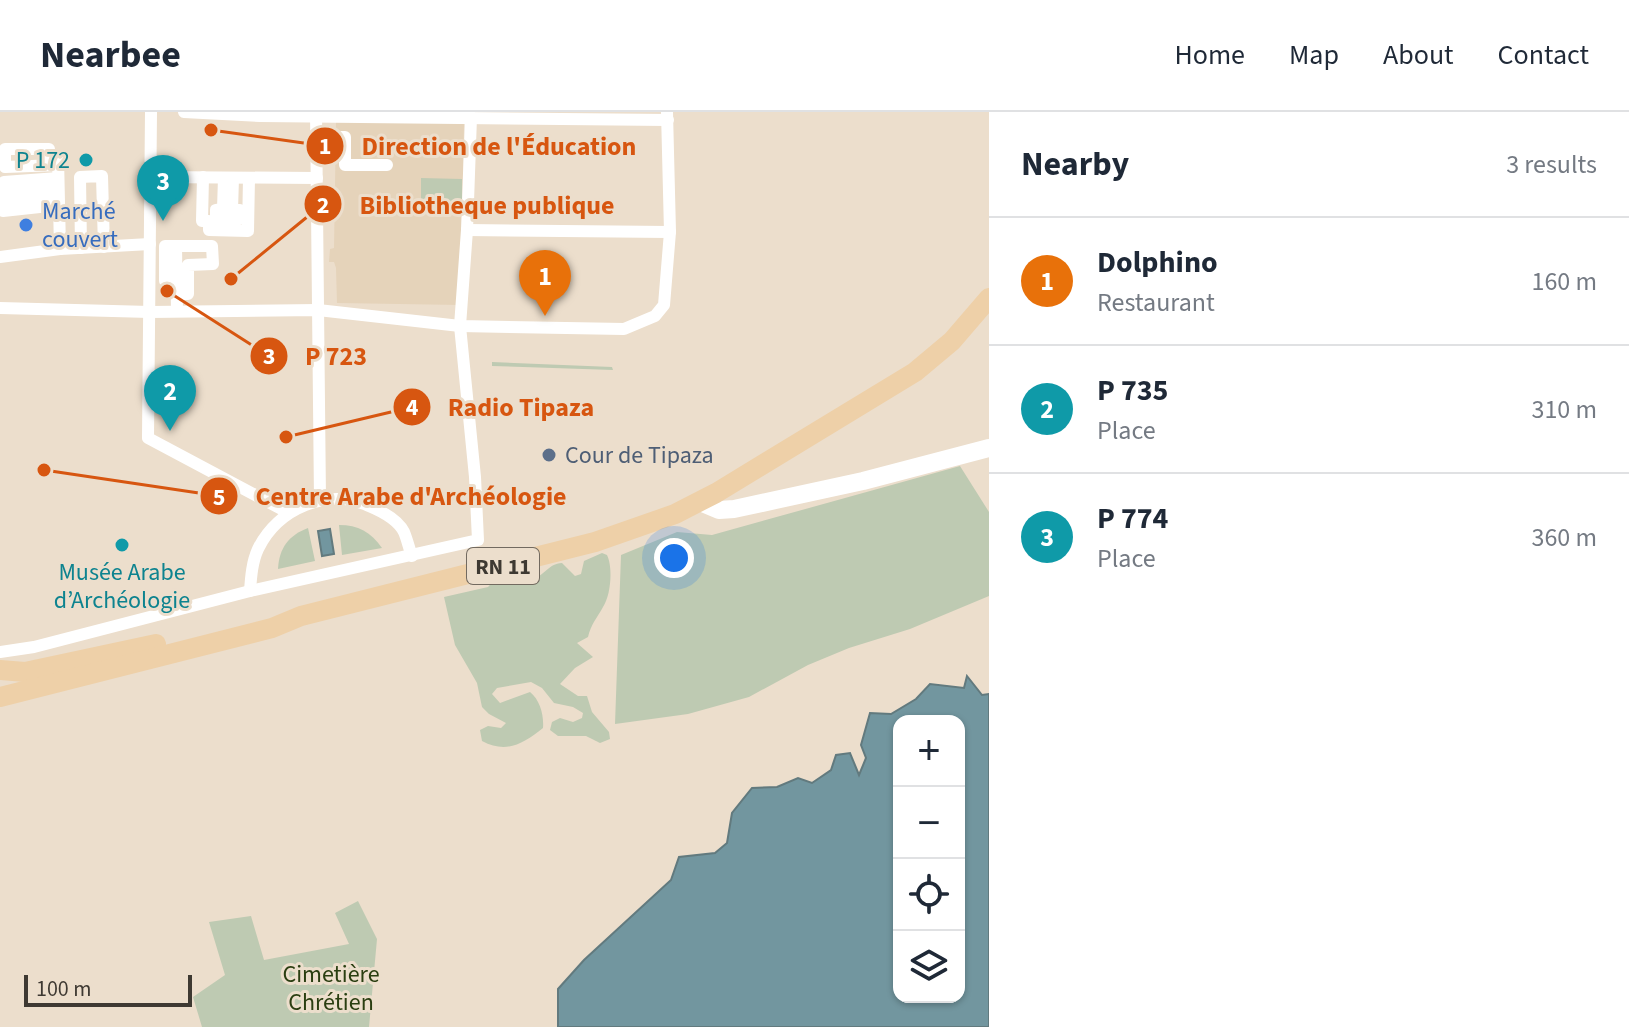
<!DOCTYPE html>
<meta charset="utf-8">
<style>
body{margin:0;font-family:"Source Sans 3",sans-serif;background:#f2f2f3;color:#1f2937}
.controls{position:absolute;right:24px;bottom:24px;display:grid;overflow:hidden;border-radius:16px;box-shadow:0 2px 6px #0004}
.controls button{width:72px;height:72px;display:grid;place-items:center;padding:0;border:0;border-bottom:2px solid #e0e1e3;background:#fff;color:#1f2937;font:40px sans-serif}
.scale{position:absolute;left:24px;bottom:20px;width:168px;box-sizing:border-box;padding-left:8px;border:4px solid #3e3932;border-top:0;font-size:22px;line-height:28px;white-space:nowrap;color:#3e3932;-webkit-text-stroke:6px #ecdecc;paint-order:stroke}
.you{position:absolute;left:674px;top:446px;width:28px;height:28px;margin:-20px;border:6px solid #fff;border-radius:50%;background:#1a73e8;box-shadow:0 0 0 12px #1a73e833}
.badge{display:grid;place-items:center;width:52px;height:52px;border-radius:50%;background:#b45309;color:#fff;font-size:26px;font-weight:700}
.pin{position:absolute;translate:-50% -66px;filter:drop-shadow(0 2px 4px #0008)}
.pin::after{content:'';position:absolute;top:42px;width:28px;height:24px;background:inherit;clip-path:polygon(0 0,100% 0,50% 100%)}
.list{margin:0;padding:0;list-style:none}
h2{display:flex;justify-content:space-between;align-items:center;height:104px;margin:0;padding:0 32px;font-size:34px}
h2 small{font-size:26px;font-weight:400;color:#747a83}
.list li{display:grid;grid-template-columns:52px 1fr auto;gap:24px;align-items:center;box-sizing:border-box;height:128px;padding:0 32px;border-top:2px solid #e0e1e3}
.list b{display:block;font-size:30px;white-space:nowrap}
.list p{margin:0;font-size:26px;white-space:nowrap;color:#747a83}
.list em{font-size:26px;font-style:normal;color:#747a83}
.icon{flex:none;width:44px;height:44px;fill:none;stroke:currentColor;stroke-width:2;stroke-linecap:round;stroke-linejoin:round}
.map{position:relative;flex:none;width:989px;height:915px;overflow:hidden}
header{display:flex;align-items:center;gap:48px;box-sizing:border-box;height:112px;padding:0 40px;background:#fff;border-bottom:2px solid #e0e1e3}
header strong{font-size:38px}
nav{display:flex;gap:44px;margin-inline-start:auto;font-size:28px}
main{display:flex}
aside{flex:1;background:#fff}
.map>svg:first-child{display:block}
</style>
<header>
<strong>Nearbee</strong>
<nav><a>Home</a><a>Map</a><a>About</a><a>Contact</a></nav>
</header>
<main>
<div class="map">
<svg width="989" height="915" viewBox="0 0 989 915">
<rect width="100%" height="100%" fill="#ecdecc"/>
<!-- built -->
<path fill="#e5d3ba" d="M 336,10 L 464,11 L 461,193 L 337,191 L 336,156 L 334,150 L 329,150 L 330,137 L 334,136 Z"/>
<!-- green -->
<g fill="#becab2">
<path d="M 421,66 L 462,67 L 462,95 L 421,94 Z"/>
<path d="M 492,250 L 612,255 L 613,258 L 492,254 Z"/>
<path d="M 960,354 L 989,400 L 989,484 L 910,517 L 849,536 L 808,553 L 749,585 L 688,602 L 615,612 L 621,443 L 677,420 L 712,423 Z"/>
<path d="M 339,413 C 358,413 371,420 382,436 L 342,443 Z"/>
<path d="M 308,416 L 315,449 L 278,457 C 279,436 289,423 308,416 Z"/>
<path d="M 602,441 L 607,443 C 613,455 611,483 603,495 C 597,506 591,512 588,525 L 577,531 L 593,545 L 575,556 L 560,572 L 578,584 L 587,584 L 592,600 L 609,620 L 610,627 L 600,631 L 586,624 L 558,624 L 550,618 L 552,610 L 560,606 L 573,610 L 582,606 L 583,601 L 573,595 L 554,591 L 542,576 L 531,570 L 497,576 L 492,582 L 500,591 L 530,580 C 540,588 544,603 543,616 C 523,632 506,642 482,629 L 480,618 L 488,614 L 501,616 L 506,611 L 489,602 L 482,595 L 477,571 L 455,533 L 444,485 L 488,475 L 499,463 C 512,462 520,471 533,467 C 545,463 548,452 562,451 L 575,464 L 581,462 L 584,449 Z"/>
<path d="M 358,789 L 377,827 L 369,915 L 202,915 L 193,885 L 225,863 L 209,810 L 251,804 L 264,848 L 349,832 L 335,801 Z"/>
</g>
<!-- water -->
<g fill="#72969f" stroke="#627a7e" stroke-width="2" fill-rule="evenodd">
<path d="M 330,417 L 334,442 L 322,444 L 318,419 Z"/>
<path d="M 967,564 L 982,583 L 989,582 L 989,915 L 558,915 L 558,877 L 584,848 L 671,768 L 679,745 L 715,741 L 727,731 L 732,701 L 752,676 L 777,675 L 798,666 L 812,671 L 831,658 L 836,643 L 850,641 L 859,663 L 866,646 L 861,633 L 870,601 L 891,602 L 916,587 L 930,572 L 964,576 ZM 959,609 L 959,885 L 899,885 L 899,609 Z"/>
</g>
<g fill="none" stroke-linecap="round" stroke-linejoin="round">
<!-- minor -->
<g stroke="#fff" stroke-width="12">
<path d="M 151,0 L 148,326 L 289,401"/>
<path d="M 184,0 L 260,4 L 668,8"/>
<path d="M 316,0 L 320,388"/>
<path d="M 317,25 L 345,25 L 345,53 L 387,53"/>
<path d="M 58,53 L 5,55 L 5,37 L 49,37 L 48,45 L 58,45 L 60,137"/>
<path d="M 151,65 L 317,66"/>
<path d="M 203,65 L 202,109 L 209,109 L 209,118 L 248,119 L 249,66"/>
<path d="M 224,66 L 223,97 L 216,98 L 216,107 L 240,107 L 240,98 L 232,98 L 233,66"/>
<path d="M 3,81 L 55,77"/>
<path d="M 3,91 L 56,85"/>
<path d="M 58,93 L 3,99 L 4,70 L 58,66"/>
<path d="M 467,118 L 670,120"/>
<path d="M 176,134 L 165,134 L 165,169 L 176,169"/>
<path d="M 81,136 L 80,65 L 102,64 L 104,135"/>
<path d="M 0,145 L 60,137 L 150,132"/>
<path d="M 177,182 L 188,182 L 188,153 L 213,152 L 212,134 L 176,134 L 177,199"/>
<path d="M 0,196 L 150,200 L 318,198 L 460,214 L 624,217 L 655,204 L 664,193 L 670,120 L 667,0"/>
<path d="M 250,479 C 251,465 252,450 258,437 C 278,396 328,375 369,394 C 381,399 398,408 404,420 C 407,427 409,436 412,444"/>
<path d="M 0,540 L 34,535 L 250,479 L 478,428 L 475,365 L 460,214 L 467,118 L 471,5"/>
</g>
<!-- secondary -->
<path stroke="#fff" stroke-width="18" d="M 700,390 L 719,398 L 734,397 L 863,369 L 989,336"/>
<!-- primary -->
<g stroke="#eed0a8" stroke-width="20">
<path d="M 0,558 L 25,560 L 156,532"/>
<path d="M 0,585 L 272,516 L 301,504 L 595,430 L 675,402 L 716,381 L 915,260 L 952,229 L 989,186"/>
</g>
</g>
<!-- markers -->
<g fill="#0f9aa8" stroke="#ecdecc" stroke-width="3">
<circle cx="86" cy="48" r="8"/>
<circle cx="122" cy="433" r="8"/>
</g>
<circle fill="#3f7fe0" stroke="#ecdecc" stroke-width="3" cx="26" cy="113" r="8"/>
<circle fill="#5c6f8a" stroke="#ecdecc" stroke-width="3" cx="549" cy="343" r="8"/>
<g text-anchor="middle" stroke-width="6" stroke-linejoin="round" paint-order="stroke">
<!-- shield labels -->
<rect fill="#ecdecc" stroke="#726a60" stroke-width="2" x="467" y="436" width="72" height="36" rx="6"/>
<g font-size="22" font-weight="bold" fill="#3e3932">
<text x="503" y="462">RN 11</text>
</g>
<!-- culture labels -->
<g font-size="24" fill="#0d838f" stroke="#ecdecc" text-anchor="end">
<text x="70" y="56">P 172</text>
<text x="122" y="468" text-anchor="middle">Musée Arabe<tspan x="122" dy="28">d’Archéologie</tspan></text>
</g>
<!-- shop labels -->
<g font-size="24" fill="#366cbe" stroke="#ecdecc" text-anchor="start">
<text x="42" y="107">Marché<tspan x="42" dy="28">couvert</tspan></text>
</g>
<!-- service labels -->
<g font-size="24" fill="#4e5e75" stroke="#ecdecc" text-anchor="start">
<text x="565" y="351">Cour de Tipaza</text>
</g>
<!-- park labels -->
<g font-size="24" fill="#2a3e11" stroke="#ecdecc">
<text x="331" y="870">Cimetière<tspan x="331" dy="28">Chrétien</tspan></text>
</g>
</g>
<!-- callouts -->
<path fill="none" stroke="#d75610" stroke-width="3" d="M211 18L325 34M231 167L323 92M167 179L269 244M286 325L412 295M44 358L219 384"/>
<g fill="#d75610" stroke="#ecdecc" stroke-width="3">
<circle cx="211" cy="18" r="8"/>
<circle cx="231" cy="167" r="8"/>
<circle cx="167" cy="179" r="8"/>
<circle cx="286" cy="325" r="8"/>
<circle cx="44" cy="358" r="8"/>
<circle cx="325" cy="34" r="20"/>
<circle cx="323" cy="92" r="20"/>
<circle cx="269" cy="244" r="20"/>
<circle cx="412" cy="295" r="20"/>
<circle cx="219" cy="384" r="20"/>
</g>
<g font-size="24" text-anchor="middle" font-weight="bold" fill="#fff">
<text x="325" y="42">1</text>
<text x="323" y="101">2</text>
<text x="269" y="252">3</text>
<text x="412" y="303">4</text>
<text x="219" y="393">5</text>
</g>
<g font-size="26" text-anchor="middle" font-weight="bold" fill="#d75610" stroke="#ecdecc" stroke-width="6" stroke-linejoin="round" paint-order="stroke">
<text x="499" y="43">Direction de l'Éducation</text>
<text x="487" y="102">Bibliotheque publique</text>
<text x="336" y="253">P 723</text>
<text x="521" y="304">Radio Tipaza</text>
<text x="411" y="393">Centre Arabe d'Archéologie</text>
</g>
</svg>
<div class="controls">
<button>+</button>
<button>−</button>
<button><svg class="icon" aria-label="locate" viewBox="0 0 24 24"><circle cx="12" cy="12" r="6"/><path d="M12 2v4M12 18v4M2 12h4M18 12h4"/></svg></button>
<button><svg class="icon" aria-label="layers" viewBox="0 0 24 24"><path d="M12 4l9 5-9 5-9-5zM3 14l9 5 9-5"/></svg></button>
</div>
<div class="scale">100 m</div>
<div class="you"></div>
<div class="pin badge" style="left:545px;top:204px;background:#e8710a">1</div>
<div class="pin badge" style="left:170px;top:319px;background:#0f9aa8">2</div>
<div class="pin badge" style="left:163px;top:109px;background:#0f9aa8">3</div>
</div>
<aside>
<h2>Nearby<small>3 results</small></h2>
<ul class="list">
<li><span class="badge" style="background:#e8710a">1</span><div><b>Dolphino</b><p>Restaurant</p></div><em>160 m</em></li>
<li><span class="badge" style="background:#0f9aa8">2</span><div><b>P 735</b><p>Place</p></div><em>310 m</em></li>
<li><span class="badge" style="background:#0f9aa8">3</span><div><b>P 774</b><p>Place</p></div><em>360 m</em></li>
</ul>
</aside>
</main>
